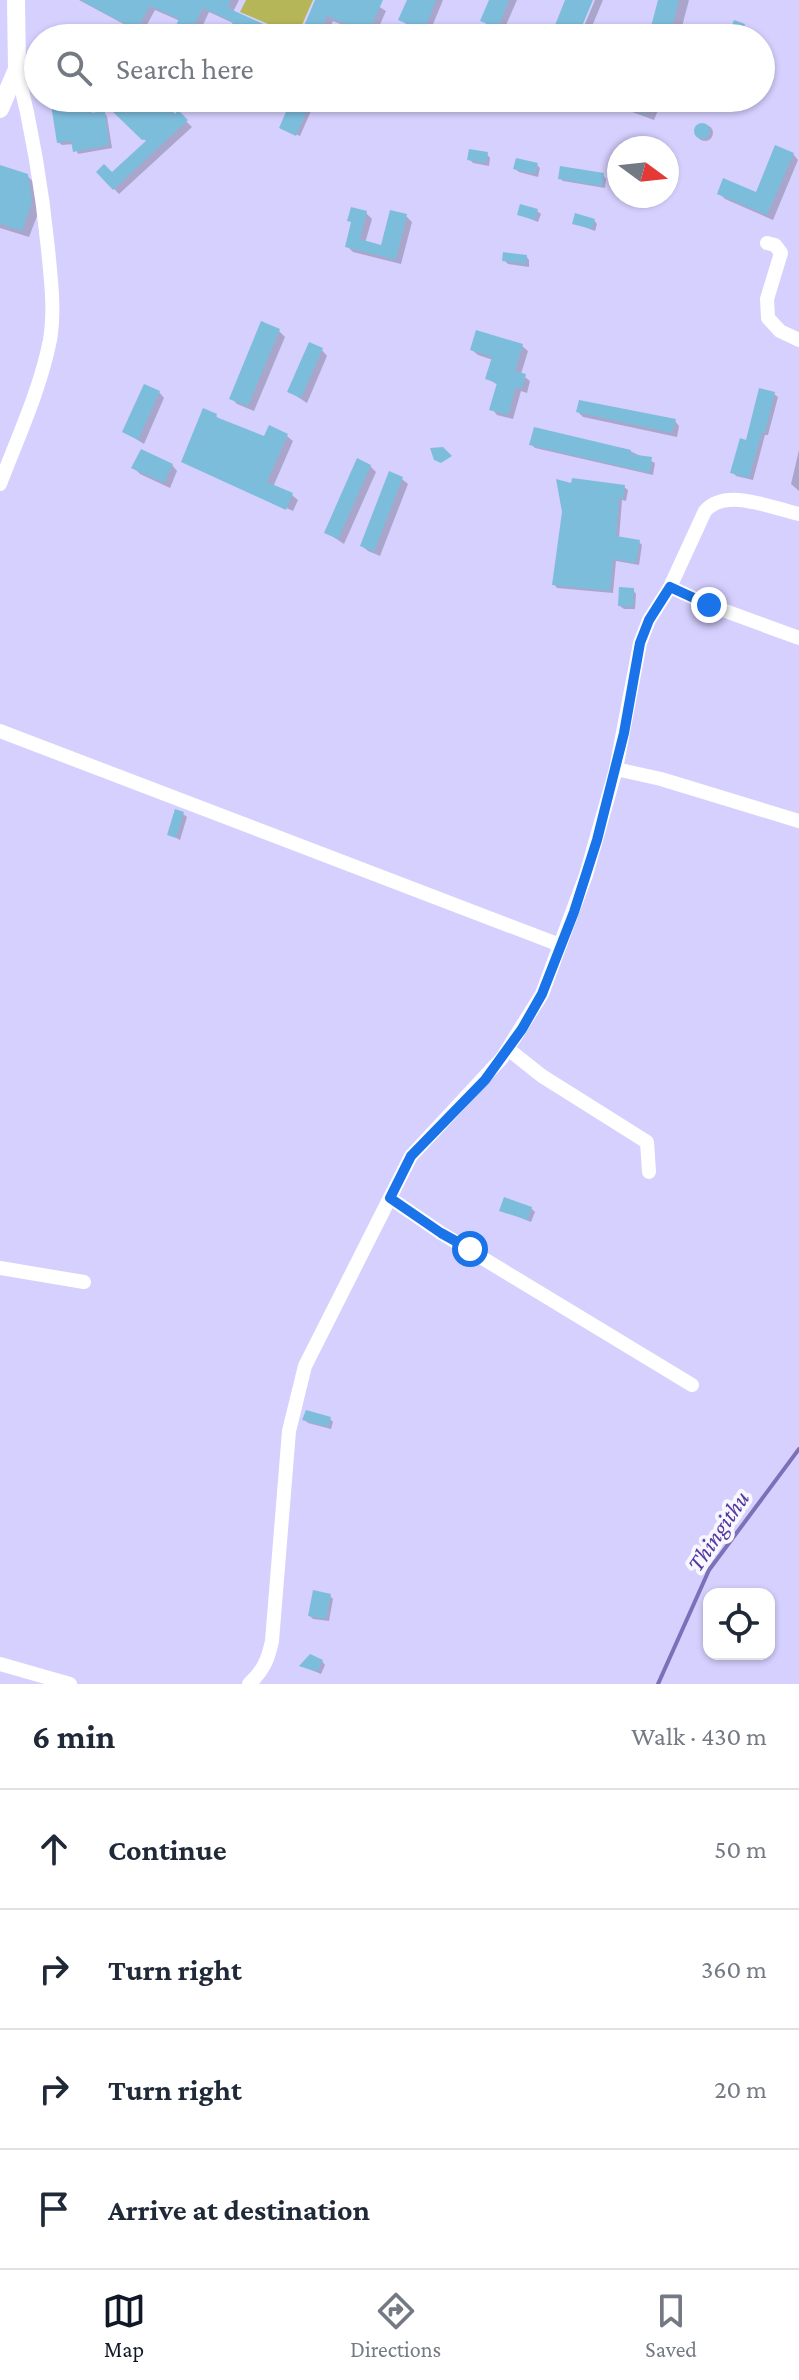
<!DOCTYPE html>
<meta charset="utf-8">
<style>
body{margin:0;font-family:"Crimson Pro",serif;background:#f6f6f7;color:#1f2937}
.controls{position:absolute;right:24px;bottom:24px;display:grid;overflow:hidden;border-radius:16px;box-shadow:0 2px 6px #0004}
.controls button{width:72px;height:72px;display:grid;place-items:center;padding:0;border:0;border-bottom:2px solid #e0e1e3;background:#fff;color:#1f2937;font:40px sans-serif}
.compass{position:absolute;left:607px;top:136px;width:72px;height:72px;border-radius:50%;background:#fff;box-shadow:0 2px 6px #0004;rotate:105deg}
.stop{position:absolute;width:24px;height:24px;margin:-18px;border:6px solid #1a73e8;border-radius:50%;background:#fff}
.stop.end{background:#1a73e8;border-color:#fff;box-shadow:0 2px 8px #0008}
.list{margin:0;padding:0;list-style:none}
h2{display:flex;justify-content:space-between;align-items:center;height:104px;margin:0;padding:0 32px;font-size:34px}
h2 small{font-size:26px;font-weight:400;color:#747a83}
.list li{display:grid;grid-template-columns:52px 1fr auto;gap:24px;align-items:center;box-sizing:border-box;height:120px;padding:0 32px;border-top:2px solid #e0e1e3}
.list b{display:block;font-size:30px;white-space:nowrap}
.list em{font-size:26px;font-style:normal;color:#747a83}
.icon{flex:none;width:44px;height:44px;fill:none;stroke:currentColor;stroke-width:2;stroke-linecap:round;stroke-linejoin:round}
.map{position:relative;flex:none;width:799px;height:1684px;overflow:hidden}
.search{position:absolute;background:#fff;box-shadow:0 2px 6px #0004;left:24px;right:24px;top:24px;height:88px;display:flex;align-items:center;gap:20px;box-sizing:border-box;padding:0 28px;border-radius:44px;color:#747a83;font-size:30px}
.sheet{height:584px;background:#fff}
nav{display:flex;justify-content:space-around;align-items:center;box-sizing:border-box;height:112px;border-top:2px solid #e0e1e3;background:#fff;font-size:22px;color:#747a83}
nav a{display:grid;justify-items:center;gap:4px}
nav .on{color:#111827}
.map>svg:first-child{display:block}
</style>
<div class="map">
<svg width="799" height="1684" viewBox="0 0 799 1684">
<rect width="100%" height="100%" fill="#d5d0fe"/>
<!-- green -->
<path fill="#b5b657" d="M 246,0 L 313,0 L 297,36 L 240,12 Z"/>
<!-- shadow -->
<g fill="#0003">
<path d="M 79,0 L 239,0 L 233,12 L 289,38 L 226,38 L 233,23 L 209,12 L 197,38 L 172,38 L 180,21 L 155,10 L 142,34 Z"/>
<path d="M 318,0 L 368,0 L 386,11 L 374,38 L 333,21 L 325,38 L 301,38 Z"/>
<path d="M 409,0 L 443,0 L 429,34 L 406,24 L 401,19 Z"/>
<path d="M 491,0 L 517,0 L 503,32 L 488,26 L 483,20 Z"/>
<path d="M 595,0 L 603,0 L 587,38 L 579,38 Z"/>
<path d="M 660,0 L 689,0 L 679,38 L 650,38 Z"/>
<path d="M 735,23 L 749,31 L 747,38 L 729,38 Z"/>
<path d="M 761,70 L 772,77 L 767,90 L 761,88 Z"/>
<path d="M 52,98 L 89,98 L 92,114 L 104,113 L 107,116 L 112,148 L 78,154 L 74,144 L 62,145 L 58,142 Z"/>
<path d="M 111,98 L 169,98 L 165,105 L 175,116 L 178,113 L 192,127 L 119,194 L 99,173 L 112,175 L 147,142 L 115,111 L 122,110 Z"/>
<path d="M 209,98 L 228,98 L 227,101 L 222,99 L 220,103 Z"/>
<path d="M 594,98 L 663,98 L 654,120 Z"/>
<path d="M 308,107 L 311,111 L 300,136 L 282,128 Z"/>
<circle cx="705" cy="133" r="8"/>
<path d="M 487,154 L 490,158 L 489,166 L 473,163 L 469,159 Z"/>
<path d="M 793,154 L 798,160 L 773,220 L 725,199 L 719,193 L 757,195 Z"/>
<path d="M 537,165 L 540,168 L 538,177 L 519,172 L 515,169 Z"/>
<path d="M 0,167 L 27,176 L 36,184 L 39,211 L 29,237 L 0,228 Z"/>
<path d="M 603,175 L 606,179 L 605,188 L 563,181 L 560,178 Z"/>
<path d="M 537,211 L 541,214 L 538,222 L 520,215 Z"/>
<path d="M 366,213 L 372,219 L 365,243 L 382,247 L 406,216 L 412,222 L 401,264 L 353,252 L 347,246 Z"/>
<path d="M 594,220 L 597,224 L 595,231 L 574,223 Z"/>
<path d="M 526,256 L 529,260 L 529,267 L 508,264 L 504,260 Z"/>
<path d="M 279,331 L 285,337 L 254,411 L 237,404 L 231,398 Z"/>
<path d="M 522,346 L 528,351 L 521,374 L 530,381 L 527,393 L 521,391 L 513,419 L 497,415 L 492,409 L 498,385 L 488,379 L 493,360 L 478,355 L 472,350 Z"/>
<path d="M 322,350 L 327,356 L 307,403 L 290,392 Z"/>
<path d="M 159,392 L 164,398 L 144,444 L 125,432 Z"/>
<path d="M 774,394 L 778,397 L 768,435 L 765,435 L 753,480 L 736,476 L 733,472 Z"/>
<path d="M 578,412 L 675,421 L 679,426 L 677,437 L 583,417 Z"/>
<path d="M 216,416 L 222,422 L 265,439 L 287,436 L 293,441 L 273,487 L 292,495 L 298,500 L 293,511 L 187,462 Z"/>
<path d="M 532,445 L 630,451 L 655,463 L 653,475 L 535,448 Z"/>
<path d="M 799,450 L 799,491 L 791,484 Z"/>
<path d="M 172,465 L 177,471 L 170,488 L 140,474 L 134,468 Z"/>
<path d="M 370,466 L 376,472 L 344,544 L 326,532 Z"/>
<path d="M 402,479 L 408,484 L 380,556 L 368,551 L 362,546 Z"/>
<path d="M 573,485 L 624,487 L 628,490 L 626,501 L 622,500 L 619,539 L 639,542 L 642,545 L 639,565 L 616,561 L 613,593 L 557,588 L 554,584 Z"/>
<path d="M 633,590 L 636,594 L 635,609 L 624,609 L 620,606 Z"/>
<path d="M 183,814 L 187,817 L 180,840 L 169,834 Z"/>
<path d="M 531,1208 L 535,1212 L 531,1222 L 501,1210 Z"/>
<path d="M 304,1419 L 330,1419 L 333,1422 L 331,1429 L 308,1423 Z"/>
<path d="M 330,1596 L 333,1599 L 329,1621 L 313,1619 L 310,1616 Z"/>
<path d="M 322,1661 L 325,1665 L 321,1674 L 302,1666 Z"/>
</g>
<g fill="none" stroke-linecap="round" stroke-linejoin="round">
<!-- stream -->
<path stroke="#7c71b8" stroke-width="4" d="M 658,1684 L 709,1570 L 799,1449"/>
</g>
<!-- building -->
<g fill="#7dbddc">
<path d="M 80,0 L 231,0 L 228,8 L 294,38 L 225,38 L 233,22 L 203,8 L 188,38 L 170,38 L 179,19 L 150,6 L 136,30 Z"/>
<path d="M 315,0 L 383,0 L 368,34 L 327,16 L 317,38 L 299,38 Z"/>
<path d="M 407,0 L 436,0 L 424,31 L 398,20 Z"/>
<path d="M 489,0 L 509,0 L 498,28 L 480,21 Z"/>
<path d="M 565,0 L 593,0 L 577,38 L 550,38 Z"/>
<path d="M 658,0 L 679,0 L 669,38 L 648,38 Z"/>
<path d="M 734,20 L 745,24 L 740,38 L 727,38 Z"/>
<path d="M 50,98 L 88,98 L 90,113 L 105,111 L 109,145 L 73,152 L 71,141 L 57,143 Z"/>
<path d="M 108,98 L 161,98 L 175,114 L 178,110 L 188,120 L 113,190 L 96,172 L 104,164 L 112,172 L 148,139 L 142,140 L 111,110 L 118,109 Z"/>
<path d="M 292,98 L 309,106 L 296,136 L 279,128 Z"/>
<path d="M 607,98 L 654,98 L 646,114 Z"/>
<circle cx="702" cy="131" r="8"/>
<path d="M 775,145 L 794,153 L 767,215 L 717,194 L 723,178 L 756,192 Z"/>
<path d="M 469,149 L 488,152 L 486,163 L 467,160 Z"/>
<path d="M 516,158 L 538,163 L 535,174 L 513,169 Z"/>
<path d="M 0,165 L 28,174 L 32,202 L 22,231 L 0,224 Z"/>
<path d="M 560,166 L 604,173 L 602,186 L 558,179 Z"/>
<path d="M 520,204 L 538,209 L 535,220 L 517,215 Z"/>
<path d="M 351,207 L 367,211 L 360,239 L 381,245 L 390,210 L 407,214 L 396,260 L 345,247 L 351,222 L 347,221 Z"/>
<path d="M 575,213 L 595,219 L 592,229 L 572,224 Z"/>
<path d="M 503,252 L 527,255 L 526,264 L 502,261 Z"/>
<path d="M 261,321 L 280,329 L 248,406 L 229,399 Z"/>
<path d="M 476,330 L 523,344 L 515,371 L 526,374 L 522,389 L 516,387 L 508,415 L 489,410 L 497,383 L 485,379 L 492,357 L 470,350 Z"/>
<path d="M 309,342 L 323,348 L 301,398 L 287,392 Z"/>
<path d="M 144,384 L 160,391 L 138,440 L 122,432 Z"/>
<path d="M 759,388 L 775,392 L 765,433 L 762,432 L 749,478 L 730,473 L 740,438 L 746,440 Z"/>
<path d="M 579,400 L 676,419 L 672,433 L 576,412 Z"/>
<path d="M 203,408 L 217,414 L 216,417 L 264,436 L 269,425 L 288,434 L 267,482 L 293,493 L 286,510 L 181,462 Z"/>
<path d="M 534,427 L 631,450 L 630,454 L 652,457 L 650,473 L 529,445 Z"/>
<path d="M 443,447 L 452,456 L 441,463 L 434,460 L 430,448 Z"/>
<path d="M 141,449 L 173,464 L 164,483 L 131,468 Z"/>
<path d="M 357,458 L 371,465 L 338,539 L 324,533 Z"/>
<path d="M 389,471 L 403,477 L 374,552 L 360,546 Z"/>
<path d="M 572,478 L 625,485 L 623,499 L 619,498 L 616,536 L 640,540 L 636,563 L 613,559 L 610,591 L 552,585 L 562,512 L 556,479 L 571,483 Z"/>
<path d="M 619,587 L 634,588 L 633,607 L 618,606 Z"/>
<path d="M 175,809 L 184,812 L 176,838 L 167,835 Z"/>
<path d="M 504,1197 L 532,1207 L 528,1220 L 499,1211 Z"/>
<path d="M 306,1410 L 331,1417 L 328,1427 L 302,1420 Z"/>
<path d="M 313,1590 L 331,1594 L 326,1619 L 308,1616 Z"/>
<path d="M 310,1654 L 323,1660 L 317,1672 L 299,1666 Z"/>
</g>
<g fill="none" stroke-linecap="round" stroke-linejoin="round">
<!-- minor -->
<g stroke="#fff" stroke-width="14">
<path d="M 767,243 L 775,245 L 781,253 L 767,299 L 768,318 L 780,331 L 799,340"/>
<path d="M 0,484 C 18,437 40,390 50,340 C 55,310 51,280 48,249 C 42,188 32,129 17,69"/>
<path d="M 670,587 L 709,605 L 799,638"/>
<path d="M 0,731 L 560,945 L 586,875 L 616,769 L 640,643 L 649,620 L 670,587 L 705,511 C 726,487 771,508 799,514"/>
<path d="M 616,769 L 661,779 L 799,821"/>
<path d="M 508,1049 L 542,1076 L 647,1142 L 649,1172"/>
<path d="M 390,1198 L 441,1233 L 692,1385"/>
<path d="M 0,1268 L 84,1282"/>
<path d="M 0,1664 L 70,1684"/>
<path d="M 249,1684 C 263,1671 268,1660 272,1641 L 289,1431 L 305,1366 L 411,1156 L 502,1058 L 542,994 L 560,945"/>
</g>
<!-- major -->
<path stroke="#fff" stroke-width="18" d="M 0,109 L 17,69 L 16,0"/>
</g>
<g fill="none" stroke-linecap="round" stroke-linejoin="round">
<!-- route -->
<path stroke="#1a73e8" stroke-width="10" d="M 470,1249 L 441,1233 L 390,1198 L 411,1156 L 485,1080 L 522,1029 L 542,994 L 574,912 L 597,840 L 624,733 L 640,643 L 649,620 L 670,587 L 709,605"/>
</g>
<g text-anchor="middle" stroke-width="8" stroke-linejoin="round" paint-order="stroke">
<!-- water labels -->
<g font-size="24" font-style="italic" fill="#5337a3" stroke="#f7f7fd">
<text transform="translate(718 1531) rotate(-56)" y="8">Thingithu</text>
</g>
</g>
</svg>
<div class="controls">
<button><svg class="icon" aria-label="locate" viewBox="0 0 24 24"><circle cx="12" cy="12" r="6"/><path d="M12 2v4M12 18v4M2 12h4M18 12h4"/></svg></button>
</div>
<svg class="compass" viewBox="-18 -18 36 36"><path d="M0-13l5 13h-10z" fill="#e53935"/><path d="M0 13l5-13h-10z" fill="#747a83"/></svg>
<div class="stop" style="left:470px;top:1249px"></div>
<div class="stop end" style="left:709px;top:605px"></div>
<div class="search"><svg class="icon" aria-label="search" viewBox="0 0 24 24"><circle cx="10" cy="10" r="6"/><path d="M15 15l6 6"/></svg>Search here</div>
</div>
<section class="sheet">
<h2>6 min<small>Walk · 430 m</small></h2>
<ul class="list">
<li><svg class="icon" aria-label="ahead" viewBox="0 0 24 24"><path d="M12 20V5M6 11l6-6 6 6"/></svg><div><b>Continue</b></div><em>50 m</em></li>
<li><svg class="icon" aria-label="right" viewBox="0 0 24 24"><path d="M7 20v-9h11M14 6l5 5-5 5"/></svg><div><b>Turn right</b></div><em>360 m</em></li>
<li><svg class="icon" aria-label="right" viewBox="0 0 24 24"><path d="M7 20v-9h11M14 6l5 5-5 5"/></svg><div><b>Turn right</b></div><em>20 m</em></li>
<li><svg class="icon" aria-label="arrive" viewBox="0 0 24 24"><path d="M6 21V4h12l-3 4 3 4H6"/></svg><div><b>Arrive at destination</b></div></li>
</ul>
</section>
<nav>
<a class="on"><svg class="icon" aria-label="map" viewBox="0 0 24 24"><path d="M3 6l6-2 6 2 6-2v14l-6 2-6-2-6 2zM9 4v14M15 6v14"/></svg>Map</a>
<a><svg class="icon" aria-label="directions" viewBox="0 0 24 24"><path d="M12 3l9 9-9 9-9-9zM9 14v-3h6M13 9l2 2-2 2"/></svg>Directions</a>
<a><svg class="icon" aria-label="saved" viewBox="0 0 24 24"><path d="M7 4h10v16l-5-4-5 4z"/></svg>Saved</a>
</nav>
